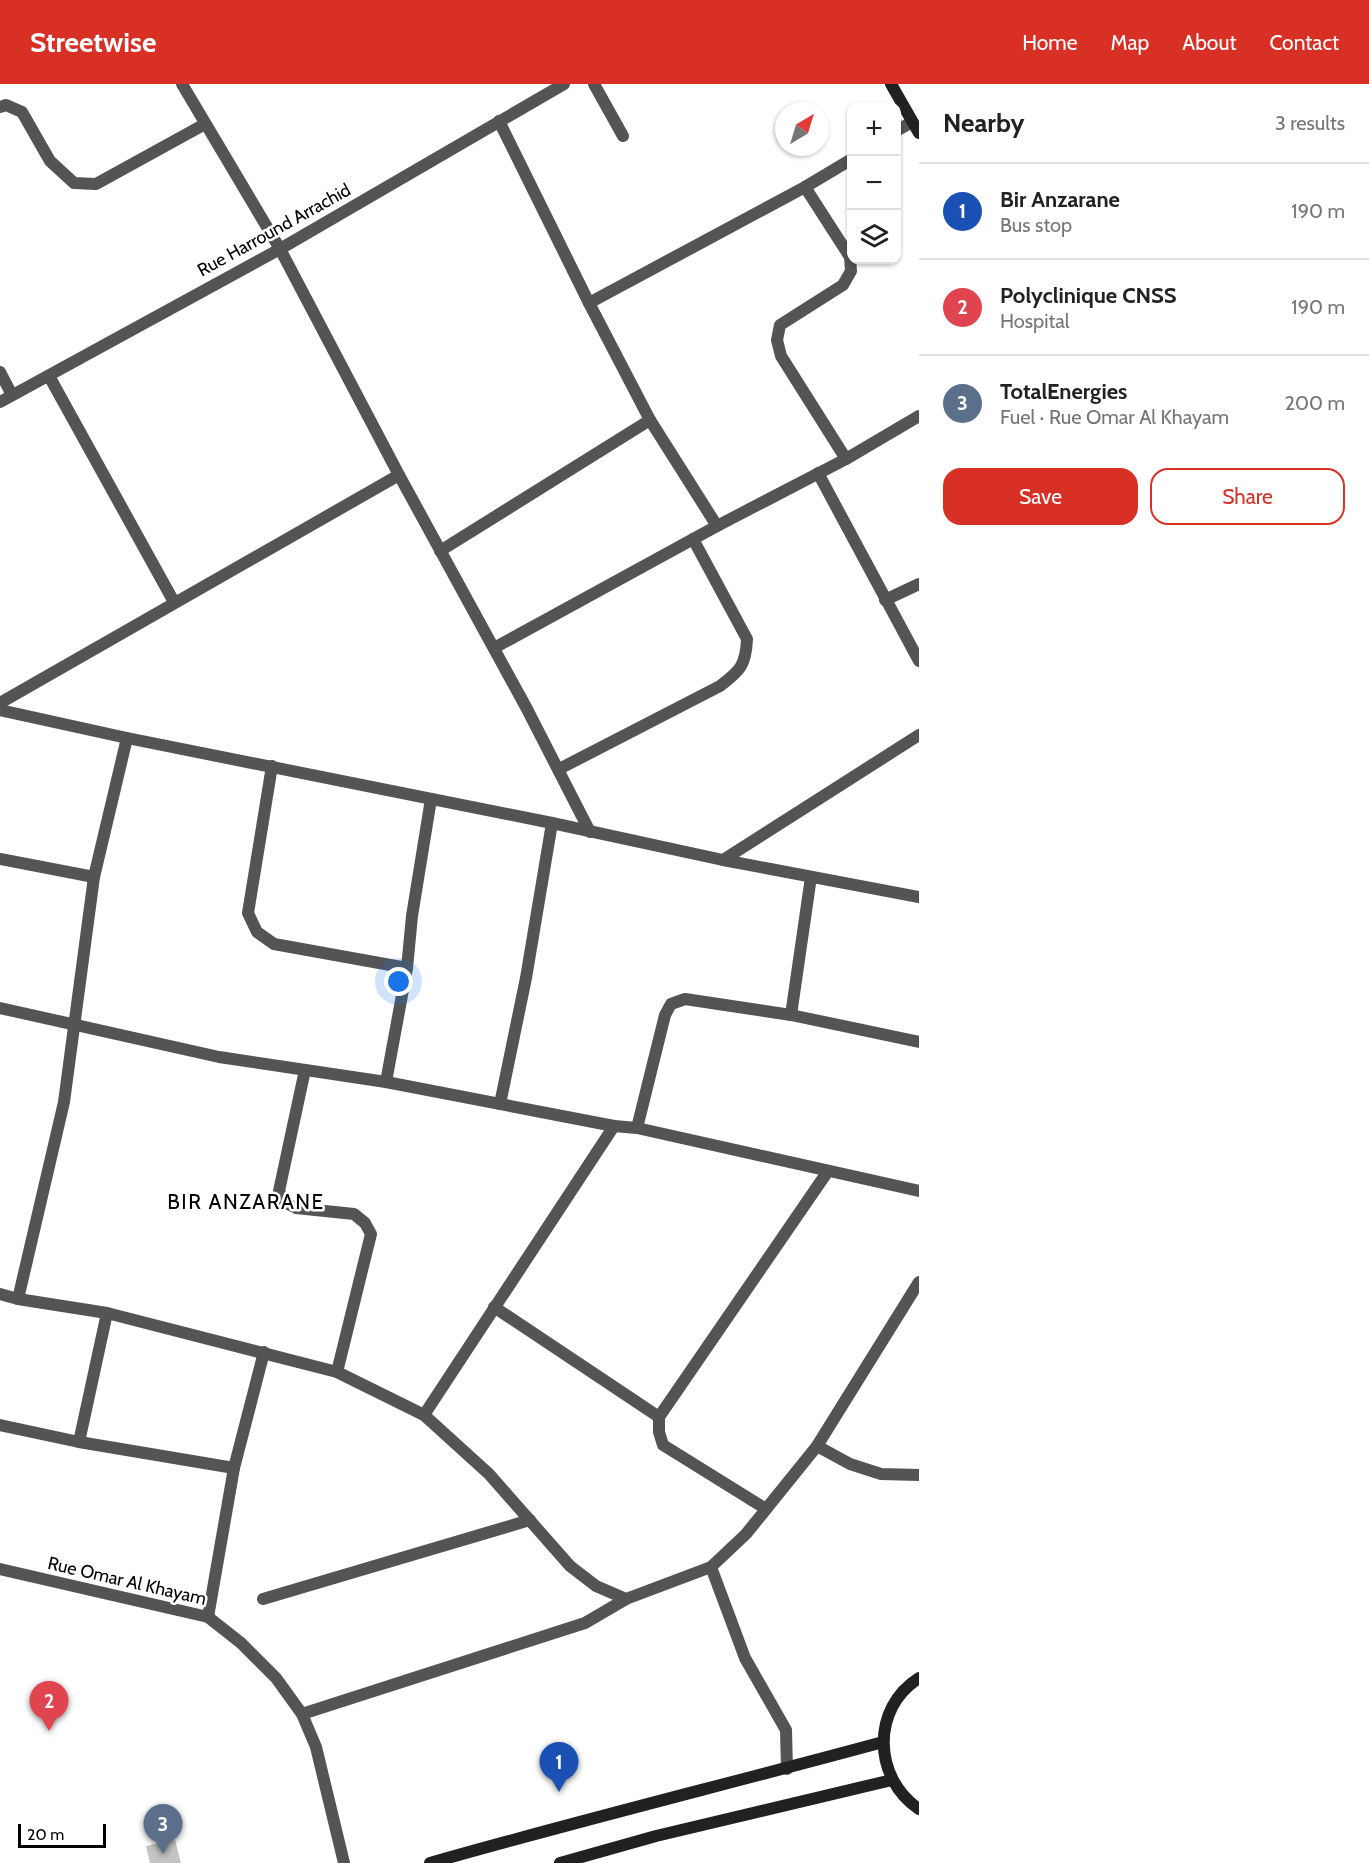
<!DOCTYPE html>
<meta charset="utf-8">
<style>
body{margin:0;font-family:Cabin,sans-serif;background:#f6f6f6;color:#222}
.controls{position:absolute;right:18px;top:18px;display:grid;overflow:hidden;border-radius:12px;box-shadow:0 2px 4px #0004}
.controls button{width:54px;height:54px;display:grid;place-items:center;padding:0;border:0;border-bottom:2px solid #e0e0e0;background:#fff;color:#222;font:30px sans-serif}
.compass{position:absolute;left:775px;top:18px;width:54px;height:54px;border-radius:50%;background:#fff;box-shadow:0 2px 4px #0004;rotate:38deg}
.scale{position:absolute;left:18px;bottom:15px;width:88px;box-sizing:border-box;padding-left:6px;border:3px solid #000;border-top:0;font-size:16px;line-height:21px;white-space:nowrap;color:#000;-webkit-text-stroke:4px #fff;paint-order:stroke}
.you{position:absolute;left:399px;top:898px;width:21px;height:21px;margin:-15px;border:4px solid #fff;border-radius:50%;background:#1a73e8;box-shadow:0 0 0 9px #1a73e833}
.badge{display:grid;place-items:center;width:39px;height:39px;border-radius:50%;background:#d93025;color:#fff;font-size:20px;font-weight:700}
.pin{position:absolute;translate:-50% -50px;filter:drop-shadow(0 2px 3px #0008)}
.pin::after{content:'';position:absolute;top:32px;width:21px;height:18px;background:inherit;clip-path:polygon(0 0,100% 0,50% 100%)}
.list{margin:0;padding:0;list-style:none}
h2{display:flex;justify-content:space-between;align-items:center;height:78px;margin:0;padding:0 24px;font-size:26px}
h2 small{font-size:20px;font-weight:400;color:#767676}
.list li{display:grid;grid-template-columns:39px 1fr auto;gap:18px;align-items:center;box-sizing:border-box;height:96px;padding:0 24px;border-top:2px solid #e0e0e0}
.list b{display:block;font-size:22px;white-space:nowrap}
.list p{margin:0;font-size:20px;white-space:nowrap;color:#767676}
.list em{font-size:20px;font-style:normal;color:#767676}
.actions{display:flex;gap:12px;padding:18px 24px}
.actions a{flex:1;padding:14px 0;border:2px solid #d93025;border-radius:18px;text-align:center;font-size:21px;color:#d93025}
.actions .main{background:#d93025;color:#fff}
.icon{flex:none;width:33px;height:33px;fill:none;stroke:currentColor;stroke-width:2;stroke-linecap:round;stroke-linejoin:round}
.map{position:relative;flex:none;width:919px;height:1779px;overflow:hidden}
header{display:flex;align-items:center;gap:36px;box-sizing:border-box;height:84px;padding:0 30px;background:#d93025;color:#fff}
header strong{font-size:28px}
nav{display:flex;gap:33px;margin-inline-start:auto;font-size:21px}
main{display:flex}
aside{flex:1;background:#fff}
.map>svg:first-child{display:block}
</style>
<header>
<strong>Streetwise</strong>
<nav><a>Home</a><a>Map</a><a>About</a><a>Contact</a></nav>
</header>
<main>
<div class="map">
<svg width="919" height="1779" viewBox="0 0 919 1779">
<rect width="100%" height="100%" fill="#fff"/>
<!-- building -->
<path fill="#c4c4c4" d="M 175,1756 L 181,1779 L 150,1779 L 146,1762 Z"/>
<g fill="none" stroke-linecap="round" stroke-linejoin="round">
<!-- street -->
<g stroke="#545454" stroke-width="12">
<path d="M 182,0 L 280,165 L 399,391 L 527,625 L 590,748"/>
<path d="M 594,0 L 623,52"/>
<path d="M 0,23 L 6,21 L 22,28 L 50,77 L 74,99 L 96,100 L 205,40"/>
<path d="M 499,37 L 589,219 L 650,336 L 717,442"/>
<path d="M 896,47 L 912,38"/>
<path d="M 805,103 L 850,173 L 851,187 L 843,201 L 780,241 L 777,256 L 781,272 L 846,375"/>
<path d="M 589,219 L 805,103 L 852,75"/>
<path d="M 0,288 L 12,311"/>
<path d="M 49,292 L 174,518"/>
<path d="M 0,318 L 280,165 L 564,0"/>
<path d="M 818,389 L 919,577"/>
<path d="M 440,467 L 650,336"/>
<path d="M 885,516 L 919,500"/>
<path d="M 494,564 L 717,442 L 846,375 L 919,332"/>
<path d="M 0,619 L 399,391"/>
<path d="M 0,626 L 127,654 L 552,739 L 723,776 L 919,813"/>
<path d="M 272,682 L 248,829 L 257,848 L 274,860 L 407,884"/>
<path d="M 559,685 L 720,602 C 740,587 746,581 747,555 L 693,455"/>
<path d="M 0,775 L 94,793"/>
<path d="M 723,776 L 919,651"/>
<path d="M 0,924 L 219,973 L 386,998 L 614,1042 L 637,1044 L 919,1107"/>
<path d="M 791,931 L 811,793"/>
<path d="M 305,986 L 279,1107 L 284,1118 L 296,1124 L 354,1130 L 365,1139 L 371,1150 L 337,1288"/>
<path d="M 386,998 L 407,884 L 412,832 L 431,715"/>
<path d="M 500,1020 L 526,894 L 552,739"/>
<path d="M 637,1044 L 665,931 L 671,920 L 685,915 L 791,931 L 919,958"/>
<path d="M 0,1210 L 18,1215 L 107,1229 L 337,1288 L 424,1331 L 489,1390 L 570,1482 L 596,1502 L 626,1515 L 711,1483 L 746,1450 L 817,1362 L 919,1198"/>
<path d="M 18,1215 L 64,1018 L 94,793 L 127,654"/>
<path d="M 494,1223 L 659,1333"/>
<path d="M 424,1331 L 614,1042"/>
<path d="M 0,1341 L 79,1358 L 234,1384"/>
<path d="M 79,1358 L 107,1229"/>
<path d="M 817,1362 L 850,1380 L 881,1390 L 919,1391"/>
<path d="M 766,1425 L 663,1361 L 659,1348 L 659,1333 L 828,1087"/>
<path d="M 711,1483 L 745,1574 L 786,1646 L 787,1685"/>
<path d="M 0,1485 L 208,1533 L 241,1559 L 276,1594 L 302,1630 L 316,1663 L 344,1779"/>
<path d="M 263,1515 L 530,1436"/>
<path d="M 208,1533 L 234,1384 L 264,1268"/>
<path d="M 302,1630 L 585,1539 L 626,1515"/>
</g>
<!-- secondary -->
<g stroke="#212121" stroke-width="12">
<path d="M 891,0 L 919,49"/>
<path d="M 919,1594 C 871,1624 873,1694 919,1725"/>
<path d="M 430,1779 C 581,1736 732,1699 883,1658"/>
<path d="M 560,1779 L 656,1752 L 892,1696"/>
</g>
</g>
<g text-anchor="middle" stroke-width="5" stroke-linejoin="round" paint-order="stroke">
<!-- street labels -->
<g font-size="18" fill="#000" stroke="#fff">
<text transform="translate(274 146) rotate(-29)" y="6">Rue Harround Arrachid</text>
<text transform="translate(127 1497) rotate(13)" y="6">Rue Omar Al Khayam</text>
</g>
<!-- quarter labels -->
<g font-size="21" letter-spacing="1.5" fill="#000" stroke="#fff">
<text x="246" y="1125">BIR ANZARANE</text>
</g>
</g>
</svg>
<div class="controls">
<button>+</button>
<button>−</button>
<button><svg class="icon" aria-label="layers" viewBox="0 0 24 24"><path d="M12 4l9 5-9 5-9-5zM3 14l9 5 9-5"/></svg></button>
</div>
<svg class="compass" viewBox="-18 -18 36 36"><path d="M0-13l5 13h-10z" fill="#e53935"/><path d="M0 13l5-13h-10z" fill="#767676"/></svg>
<div class="scale">20 m</div>
<div class="you"></div>
<div class="pin badge" style="left:559px;top:1708px;background:#1a4fb4">1</div>
<div class="pin badge" style="left:49px;top:1647px;background:#e0444e">2</div>
<div class="pin badge" style="left:163px;top:1770px;background:#5c6f8a">3</div>
</div>
<aside>
<h2>Nearby<small>3 results</small></h2>
<ul class="list">
<li><span class="badge" style="background:#1a4fb4">1</span><div><b>Bir Anzarane</b><p>Bus stop</p></div><em>190 m</em></li>
<li><span class="badge" style="background:#e0444e">2</span><div><b>Polyclinique CNSS</b><p>Hospital</p></div><em>190 m</em></li>
<li><span class="badge" style="background:#5c6f8a">3</span><div><b>TotalEnergies</b><p>Fuel · Rue Omar Al Khayam</p></div><em>200 m</em></li>
</ul>
<div class="actions"><a class="main">Save</a><a>Share</a></div>
</aside>
</main>
